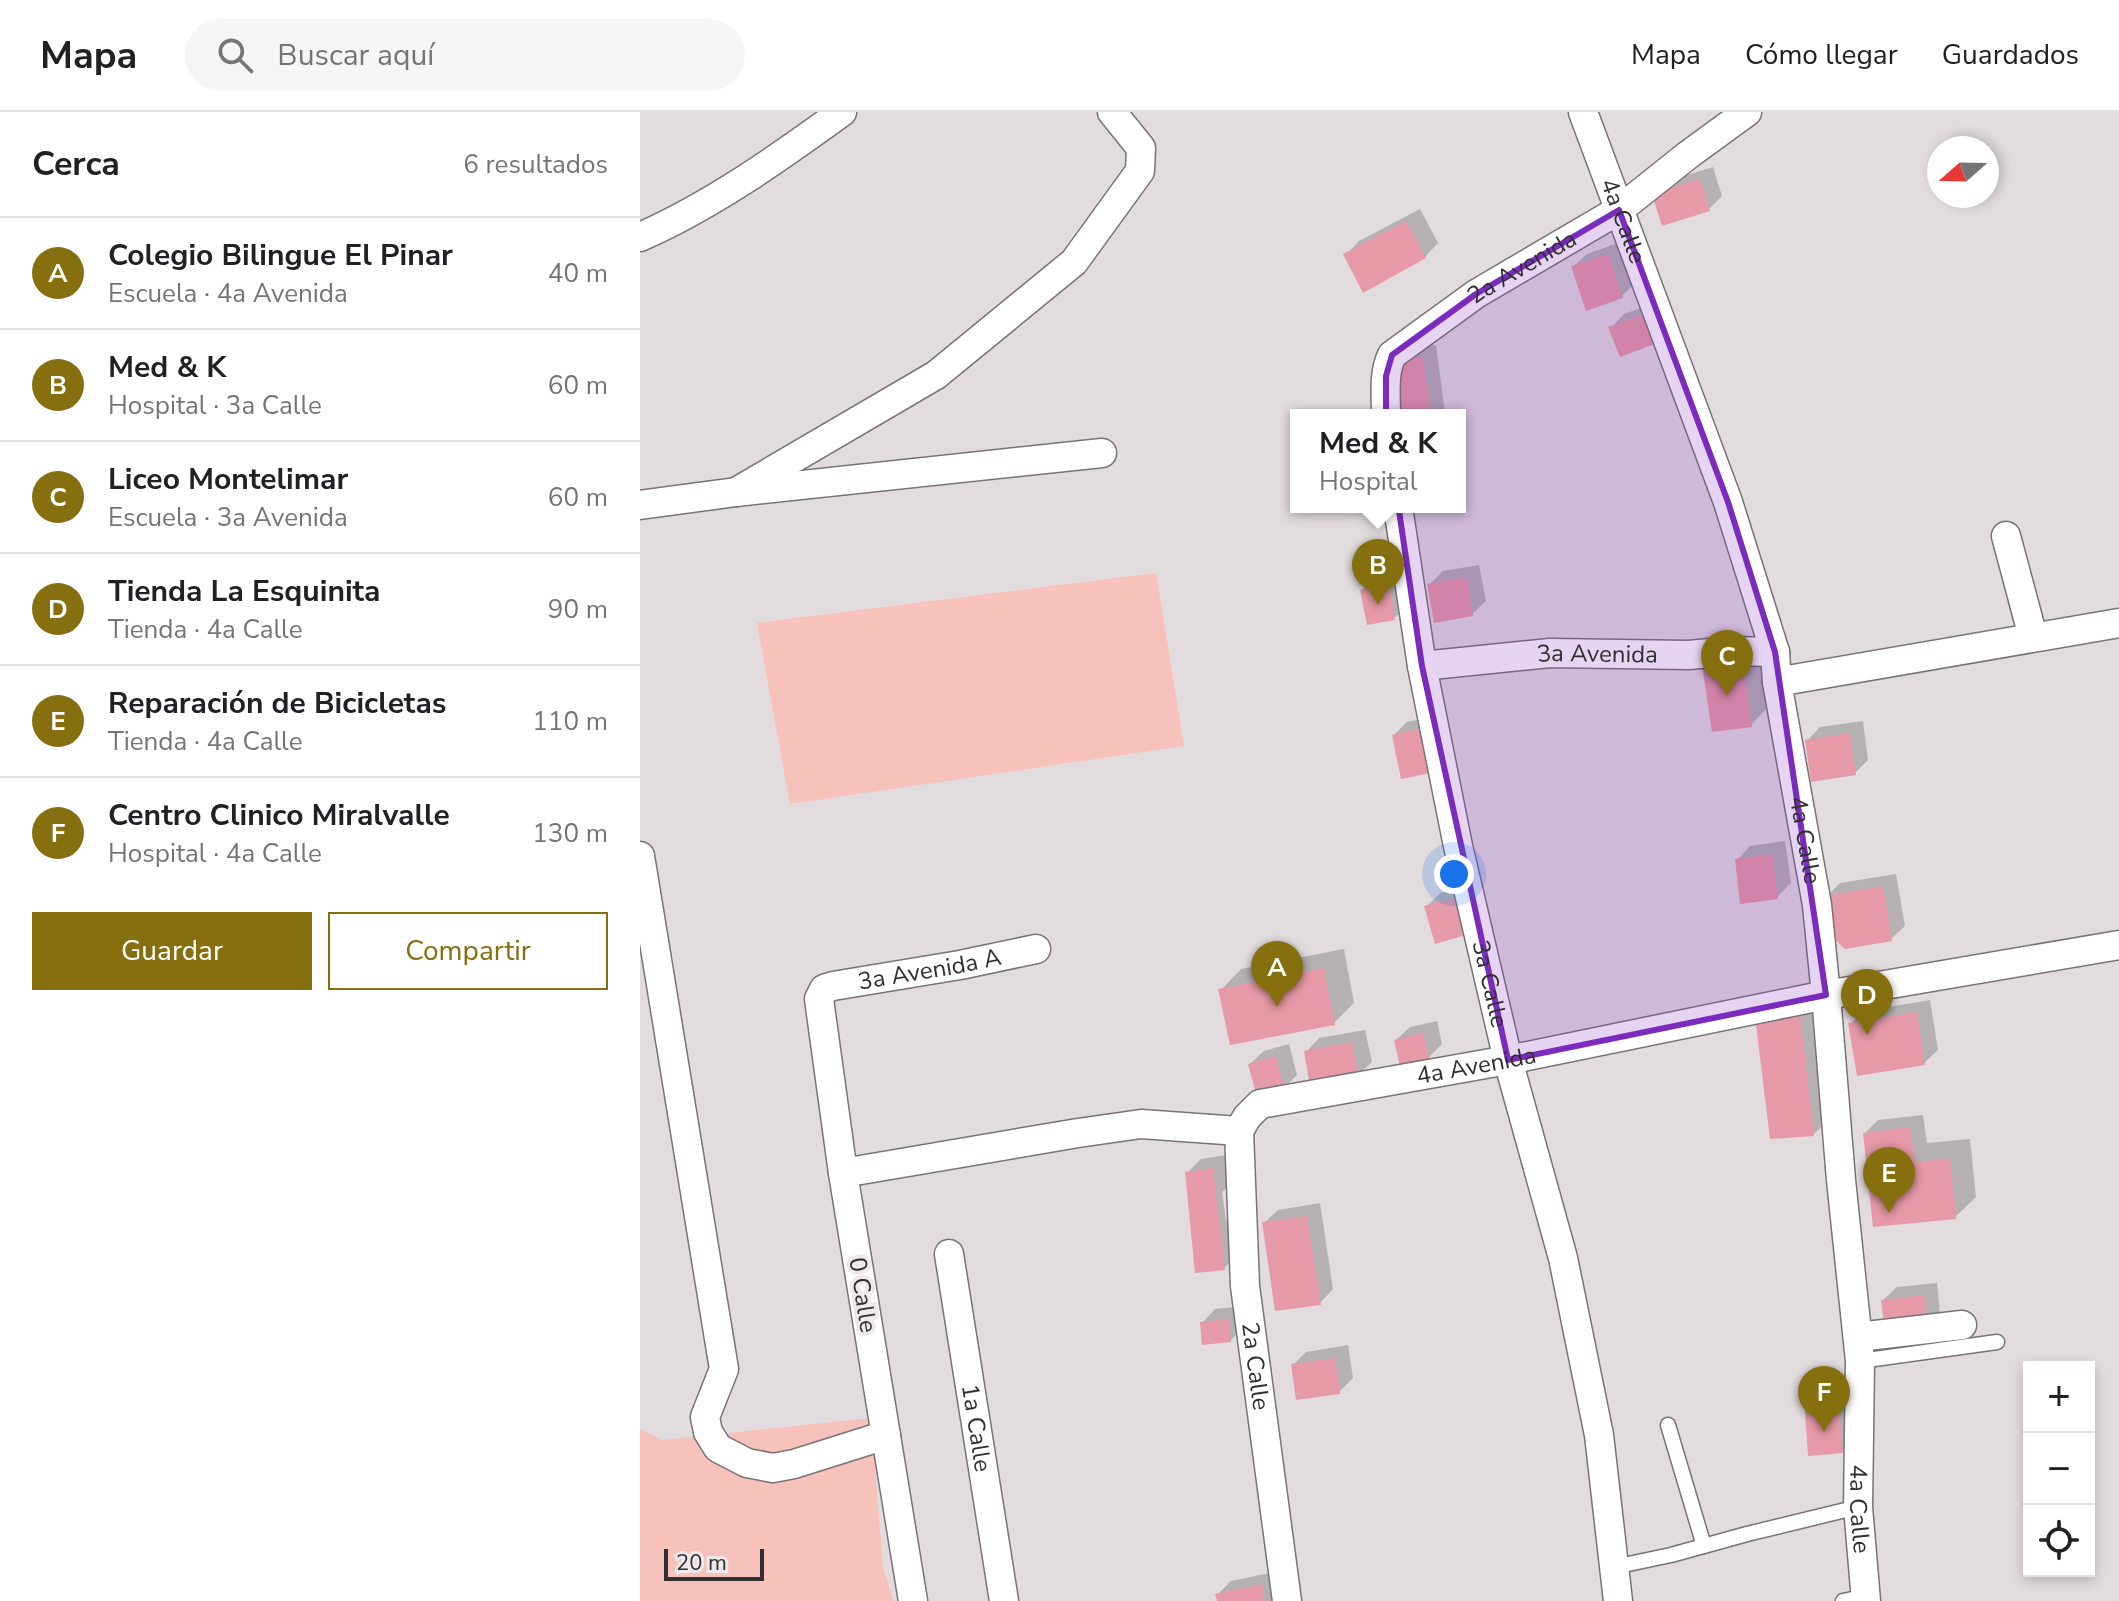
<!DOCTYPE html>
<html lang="es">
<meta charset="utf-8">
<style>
body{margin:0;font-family:"Nunito Sans",sans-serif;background:#f6f6f6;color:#202124}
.controls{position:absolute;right:24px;bottom:24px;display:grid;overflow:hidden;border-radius:0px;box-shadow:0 4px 12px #0003}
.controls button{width:72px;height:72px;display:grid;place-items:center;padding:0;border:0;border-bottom:2px solid #e0e0e0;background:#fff;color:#202124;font:40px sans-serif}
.compass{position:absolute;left:1287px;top:24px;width:72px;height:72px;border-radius:50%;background:#fff;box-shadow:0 4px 12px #0003;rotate:250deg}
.scale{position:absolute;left:24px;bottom:20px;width:100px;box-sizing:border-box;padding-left:8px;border:4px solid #322f31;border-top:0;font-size:22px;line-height:28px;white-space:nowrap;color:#322f31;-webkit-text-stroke:6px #f0e9ec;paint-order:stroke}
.you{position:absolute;left:814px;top:762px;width:28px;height:28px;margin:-20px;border:6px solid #fff;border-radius:50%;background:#1a73e8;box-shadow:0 0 0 12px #1a73e833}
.badge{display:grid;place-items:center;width:52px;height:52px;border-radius:50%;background:#866f0e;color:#fff;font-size:26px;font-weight:700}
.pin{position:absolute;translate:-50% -66px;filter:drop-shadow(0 2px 4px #0008)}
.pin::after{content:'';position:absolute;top:42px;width:28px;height:24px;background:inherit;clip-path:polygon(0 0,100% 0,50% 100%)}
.popup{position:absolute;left:650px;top:297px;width:176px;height:104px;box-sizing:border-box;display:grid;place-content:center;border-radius:0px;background:#fff;filter:drop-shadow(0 2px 6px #0005);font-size:26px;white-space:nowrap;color:#757577}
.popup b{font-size:30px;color:#202124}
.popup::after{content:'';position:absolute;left:50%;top:100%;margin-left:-16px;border:16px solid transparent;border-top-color:#fff}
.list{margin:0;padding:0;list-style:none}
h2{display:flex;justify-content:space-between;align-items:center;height:104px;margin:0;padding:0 32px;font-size:34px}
h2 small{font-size:26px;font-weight:400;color:#757577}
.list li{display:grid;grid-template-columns:52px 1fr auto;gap:24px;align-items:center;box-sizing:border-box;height:112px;padding:0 32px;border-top:2px solid #e0e0e0}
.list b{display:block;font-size:30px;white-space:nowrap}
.list p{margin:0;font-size:26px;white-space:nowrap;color:#757577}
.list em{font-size:26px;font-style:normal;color:#757577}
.actions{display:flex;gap:16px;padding:24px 32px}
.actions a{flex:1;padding:18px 0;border:2px solid #866f0e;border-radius:0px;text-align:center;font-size:28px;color:#866f0e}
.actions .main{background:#866f0e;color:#fff}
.icon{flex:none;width:44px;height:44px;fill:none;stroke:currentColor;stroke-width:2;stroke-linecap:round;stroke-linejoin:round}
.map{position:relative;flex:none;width:1479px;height:1489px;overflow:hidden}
header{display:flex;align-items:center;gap:48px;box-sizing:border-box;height:112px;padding:0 40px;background:#fff;border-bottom:2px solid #e0e0e0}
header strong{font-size:38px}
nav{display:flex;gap:44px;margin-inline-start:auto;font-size:28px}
.search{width:560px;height:72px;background:#f6f6f6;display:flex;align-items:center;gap:20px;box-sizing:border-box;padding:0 28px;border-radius:44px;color:#757577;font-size:30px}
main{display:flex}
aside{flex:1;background:#fff}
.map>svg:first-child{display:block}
</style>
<header>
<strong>Mapa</strong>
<div class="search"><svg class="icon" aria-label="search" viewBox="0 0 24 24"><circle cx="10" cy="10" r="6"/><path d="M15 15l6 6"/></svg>Buscar aquí</div>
<nav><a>Mapa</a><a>Cómo llegar</a><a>Guardados</a></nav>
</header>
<main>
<aside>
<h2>Cerca<small>6 resultados</small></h2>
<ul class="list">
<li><span class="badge">A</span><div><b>Colegio Bilingue El Pinar</b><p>Escuela · 4a Avenida</p></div><em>40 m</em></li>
<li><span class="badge">B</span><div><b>Med &amp; K</b><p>Hospital · 3a Calle</p></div><em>60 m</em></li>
<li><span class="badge">C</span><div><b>Liceo Montelimar</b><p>Escuela · 3a Avenida</p></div><em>60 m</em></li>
<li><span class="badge">D</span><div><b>Tienda La Esquinita</b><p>Tienda · 4a Calle</p></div><em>90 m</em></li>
<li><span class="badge">E</span><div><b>Reparación de Bicicletas</b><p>Tienda · 4a Calle</p></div><em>110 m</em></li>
<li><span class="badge">F</span><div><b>Centro Clinico Miralvalle</b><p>Hospital · 4a Calle</p></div><em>130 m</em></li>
</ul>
<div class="actions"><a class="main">Guardar</a><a>Compartir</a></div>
</aside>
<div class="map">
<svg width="1479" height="1489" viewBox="0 0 1479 1489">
<rect width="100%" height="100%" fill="#e3dcdf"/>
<!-- green -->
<g fill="#f6c2b9">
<path d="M 516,461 L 544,634 L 150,692 L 117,511 Z"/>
<path d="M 231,1306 L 243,1456 L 254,1489 L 0,1489 L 0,1317 L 22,1328 Z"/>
</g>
<!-- shadow -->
<g fill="#0003">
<path d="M 1073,55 L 1082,84 L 1069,97 L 1014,82 L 1028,69 Z"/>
<path d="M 780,97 L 798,131 L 785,145 L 706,143 L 719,129 Z"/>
<path d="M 981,130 L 995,171 L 982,184 L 933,155 L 947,142 Z"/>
<path d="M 1017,190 L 1027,217 L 971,216 L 984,202 Z"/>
<path d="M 796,233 L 805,301 L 803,303 L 761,303 L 767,238 Z"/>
<path d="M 839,453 L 846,489 L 832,502 L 789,473 L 803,459 Z"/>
<path d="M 755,467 L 761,500 L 754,506 L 722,478 L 728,472 Z"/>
<path d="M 1122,529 L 1131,592 L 1111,613 L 1064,554 Z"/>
<path d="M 795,604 L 804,646 L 754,623 L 767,610 Z"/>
<path d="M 1223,609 L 1228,648 L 1215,661 L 1167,629 L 1180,615 Z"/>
<path d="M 1145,729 L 1151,771 L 1137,785 L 1097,748 L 1110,734 Z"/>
<path d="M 1256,762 L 1265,814 L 1251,827 L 1187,784 L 1200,771 Z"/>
<path d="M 829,773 L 825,822 L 787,794 L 800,781 Z"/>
<path d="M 704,837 L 714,891 L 694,911 L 581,878 L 601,857 Z"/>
<path d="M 1173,888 L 1187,1009 L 1174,1022 L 1117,905 Z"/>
<path d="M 1290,888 L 1298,938 L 1284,951 L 1210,912 L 1224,899 Z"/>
<path d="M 797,909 L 802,932 L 788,946 L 756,928 L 770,915 Z"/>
<path d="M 725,918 L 732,950 L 718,963 L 666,940 L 679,926 Z"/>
<path d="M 649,932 L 657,963 L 644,976 L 610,952 L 624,939 Z"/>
<path d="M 1283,1003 L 1287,1031 L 1330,1027 L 1336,1085 L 1315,1105 L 1225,1021 L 1238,1008 Z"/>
<path d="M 586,1043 L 590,1073 L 582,1080 L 586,1108 L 594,1107 L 598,1143 L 584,1156 L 547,1061 L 561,1047 Z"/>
<path d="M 680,1091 L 693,1177 L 680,1191 L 624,1111 L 638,1098 Z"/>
<path d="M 1297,1171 L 1300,1201 L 1287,1214 L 1243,1188 L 1257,1175 Z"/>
<path d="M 602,1194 L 604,1214 L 591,1228 L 562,1211 L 575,1197 Z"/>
<path d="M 708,1233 L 713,1266 L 699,1280 L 653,1253 L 666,1240 Z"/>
<path d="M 1212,1283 L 1216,1326 L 1202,1339 L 1167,1299 L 1180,1285 Z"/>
<path d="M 635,1460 L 641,1489 L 579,1489 L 577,1483 L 591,1469 Z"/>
</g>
<!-- building -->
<g fill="#e699a6">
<path d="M 1060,67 L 1070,99 L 1022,114 L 1012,82 Z"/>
<path d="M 766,109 L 786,146 L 723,181 L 703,142 Z"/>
<path d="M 968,142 L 983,186 L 946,199 L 931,154 Z"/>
<path d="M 1004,202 L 1015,232 L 980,245 L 968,215 Z"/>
<path d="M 783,245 L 791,303 L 760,303 L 751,250 Z"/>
<path d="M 826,465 L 833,504 L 794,511 L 787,472 Z"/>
<path d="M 749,472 L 755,508 L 727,513 L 720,478 Z"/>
<path d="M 1102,548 L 1112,615 L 1072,620 L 1062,553 Z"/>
<path d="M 782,616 L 791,661 L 761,667 L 752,623 Z"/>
<path d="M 1210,621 L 1216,663 L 1171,670 L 1165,628 Z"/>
<path d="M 1132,742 L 1138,787 L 1100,792 L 1095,747 Z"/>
<path d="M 1243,774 L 1252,829 L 1205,837 L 1192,825 L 1185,784 Z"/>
<path d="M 815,785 L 826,823 L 795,832 L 784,794 Z"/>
<path d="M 684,856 L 695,913 L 590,933 L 578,877 Z"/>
<path d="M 1160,900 L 1174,1024 L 1130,1027 L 1115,904 Z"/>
<path d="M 1277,900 L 1285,953 L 1217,964 L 1208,911 Z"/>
<path d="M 783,921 L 790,948 L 760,955 L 754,928 Z"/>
<path d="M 712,930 L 719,965 L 670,974 L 664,939 Z"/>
<path d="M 636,944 L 645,978 L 617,985 L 608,952 Z"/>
<path d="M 1270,1015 L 1275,1050 L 1310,1046 L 1316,1107 L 1233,1115 L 1223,1021 Z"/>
<path d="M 573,1056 L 585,1158 L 555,1161 L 545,1060 Z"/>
<path d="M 667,1104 L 681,1193 L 635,1199 L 622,1110 Z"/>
<path d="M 1284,1183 L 1288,1216 L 1245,1221 L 1241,1188 Z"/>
<path d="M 589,1207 L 591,1230 L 562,1233 L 560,1210 Z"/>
<path d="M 695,1246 L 700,1282 L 656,1288 L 651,1252 Z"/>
<path d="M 1199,1296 L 1203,1341 L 1168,1344 L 1165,1298 Z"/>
<path d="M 622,1472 L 625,1489 L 577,1489 L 575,1482 Z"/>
</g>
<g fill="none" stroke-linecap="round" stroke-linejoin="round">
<!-- lane casing -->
<g stroke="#797376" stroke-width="17">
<g id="lane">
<path d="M 1220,1249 L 1357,1230"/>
<path d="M 1028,1313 L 1064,1434"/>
<path d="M 974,1455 L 1031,1443 L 1107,1422 L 1218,1395"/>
<path d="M 1203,1489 L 1226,1484"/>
</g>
</g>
<!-- street casing -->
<g stroke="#797376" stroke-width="31">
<g id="street">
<path id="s1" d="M 943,0 L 1088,390 L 1135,540 L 1137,570 L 1177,793 L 1186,883 L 1201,1068 L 1220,1249 L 1218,1395 L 1226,1489"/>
<path d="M 0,125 C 71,94 140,45 202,0"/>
<path id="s2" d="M 746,303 C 746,283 743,261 752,243 L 836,182 L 979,98 L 1048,43 L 1107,0"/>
<path d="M 96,380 L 296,263 L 434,150 L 500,59 L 501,36 L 472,0"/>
<path d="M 0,393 L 96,380 L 462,341"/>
<path id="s3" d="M 758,395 L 782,554 L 818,734 L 868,948 L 923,1146 L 959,1323 L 978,1489"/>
<path d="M 1366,424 L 1393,525"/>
<path id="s4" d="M 782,554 L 910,541 L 1049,543 L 1091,539 L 1135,540"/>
<path d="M 1137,570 L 1479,511"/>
<path d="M 0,744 L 84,1257 L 65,1305 L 68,1320 L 78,1336 L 107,1351 L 133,1356 L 154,1352 L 246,1323"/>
<path id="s5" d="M 599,1019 L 607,1005 L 620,992 L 868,948 L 1186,883 L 1479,833"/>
<path id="s6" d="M 599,1019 L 605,1174 L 647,1489"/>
<path d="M 203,1061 L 438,1021 L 501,1012 L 599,1019"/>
<path id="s7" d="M 309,1142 L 364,1489"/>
<path d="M 1218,1225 L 1322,1213"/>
<path id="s8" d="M 273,1489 L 203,1061 L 179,887 L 184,877 L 193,874 L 320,853 L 396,837"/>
</g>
</g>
<!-- lane -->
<use href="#lane" stroke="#fff" stroke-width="14"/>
<!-- street -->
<use href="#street" stroke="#fff" stroke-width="28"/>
</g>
<!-- marked area -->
<path fill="#7b2cbf" fill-opacity="0.2" stroke="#7b2cbf" stroke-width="6" stroke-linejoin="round" d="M 979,98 L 1088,390 L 1135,540 L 1186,883 L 868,948 L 782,554 L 746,311 L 746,264 L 752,243 L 836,182 Z"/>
<g text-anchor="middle" stroke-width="8" stroke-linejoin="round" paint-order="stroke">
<!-- street labels -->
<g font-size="24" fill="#322f31" stroke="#f0e9ec">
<text dy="8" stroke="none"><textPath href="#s1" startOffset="116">4a Calle</textPath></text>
<text dy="8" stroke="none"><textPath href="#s2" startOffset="218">2a Avenida</textPath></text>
<text dy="8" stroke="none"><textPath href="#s4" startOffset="176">3a Avenida</textPath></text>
<text dy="8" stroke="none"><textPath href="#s1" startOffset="764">4a Calle</textPath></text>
<text dy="8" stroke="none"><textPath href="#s8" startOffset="728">3a Avenida A</textPath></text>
<text dy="8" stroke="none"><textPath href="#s3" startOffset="486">3a Calle</textPath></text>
<text dy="8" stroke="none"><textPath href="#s5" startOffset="254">4a Avenida</textPath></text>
<text transform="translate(223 1183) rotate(81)" y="8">0 Calle</text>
<text dy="8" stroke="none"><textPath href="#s6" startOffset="236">2a Calle</textPath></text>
<text dy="8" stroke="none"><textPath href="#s7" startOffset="176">1a Calle</textPath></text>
<text dy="8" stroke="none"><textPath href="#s1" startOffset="1436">4a Calle</textPath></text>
</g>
</g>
</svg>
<div class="controls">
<button>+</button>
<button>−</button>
<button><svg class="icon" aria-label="locate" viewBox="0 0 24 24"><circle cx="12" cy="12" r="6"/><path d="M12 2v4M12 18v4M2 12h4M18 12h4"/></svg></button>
</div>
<svg class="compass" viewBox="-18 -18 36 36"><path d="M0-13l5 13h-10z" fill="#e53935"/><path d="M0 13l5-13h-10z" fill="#757577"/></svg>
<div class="scale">20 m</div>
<div class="you"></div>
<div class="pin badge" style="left:637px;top:895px">A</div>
<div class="pin badge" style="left:738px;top:493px">B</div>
<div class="popup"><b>Med &amp; K</b>Hospital</div>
<div class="pin badge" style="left:1087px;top:584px">C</div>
<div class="pin badge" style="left:1227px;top:923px">D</div>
<div class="pin badge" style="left:1249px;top:1101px">E</div>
<div class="pin badge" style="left:1184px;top:1320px">F</div>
</div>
</main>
